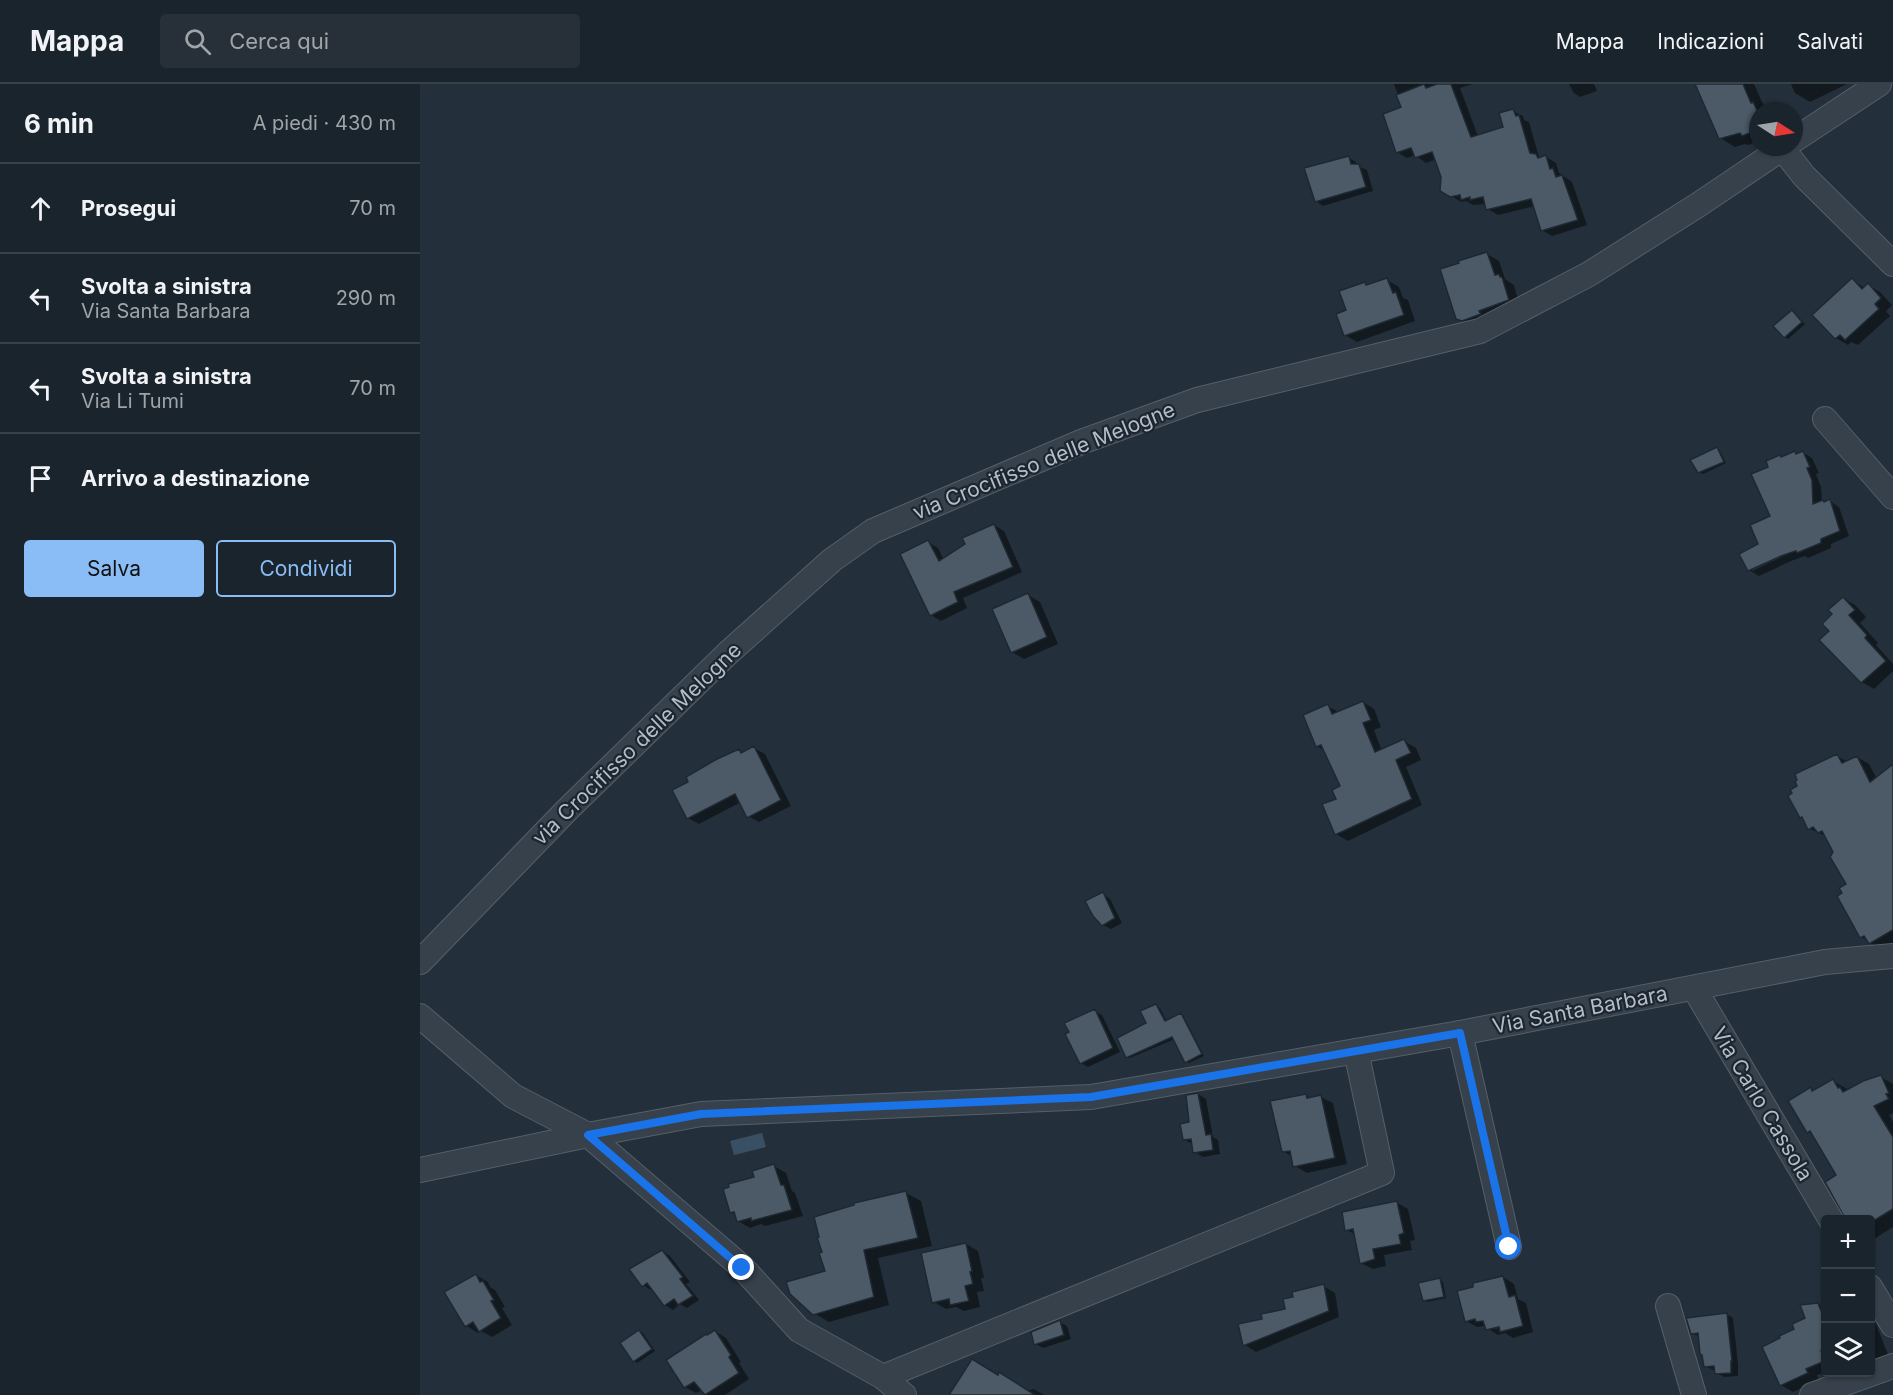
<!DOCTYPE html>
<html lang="it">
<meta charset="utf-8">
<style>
body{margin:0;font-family:Inter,sans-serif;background:#273038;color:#f1f3f6}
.controls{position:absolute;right:18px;bottom:18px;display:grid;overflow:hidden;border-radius:6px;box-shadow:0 2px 4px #0004}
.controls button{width:54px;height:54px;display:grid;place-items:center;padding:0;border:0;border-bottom:2px solid #384148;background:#1a242c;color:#f1f3f6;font:30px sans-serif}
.compass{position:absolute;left:1329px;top:18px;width:54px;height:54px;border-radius:50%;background:#1a242c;box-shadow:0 2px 4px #0004;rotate:102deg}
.stop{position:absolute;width:18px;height:18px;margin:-14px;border:4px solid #1a73e8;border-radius:50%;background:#fff}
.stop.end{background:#1a73e8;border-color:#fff;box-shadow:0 2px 6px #0008}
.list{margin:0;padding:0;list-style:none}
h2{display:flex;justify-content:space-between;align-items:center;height:78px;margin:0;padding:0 24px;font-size:26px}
h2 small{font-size:20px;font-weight:400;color:#9fa4a9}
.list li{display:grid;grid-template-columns:39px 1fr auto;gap:18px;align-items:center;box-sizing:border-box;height:90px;padding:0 24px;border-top:2px solid #384148}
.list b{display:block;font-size:22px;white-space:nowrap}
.list p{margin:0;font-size:20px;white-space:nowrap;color:#9fa4a9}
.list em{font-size:20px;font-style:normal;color:#9fa4a9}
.actions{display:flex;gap:12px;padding:18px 24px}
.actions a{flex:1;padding:14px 0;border:2px solid #8abdf5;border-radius:6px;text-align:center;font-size:21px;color:#8abdf5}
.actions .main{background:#8abdf5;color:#111}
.icon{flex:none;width:33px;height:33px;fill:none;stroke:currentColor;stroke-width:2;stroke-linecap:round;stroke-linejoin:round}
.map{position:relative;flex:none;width:1473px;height:1311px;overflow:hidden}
header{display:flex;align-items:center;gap:36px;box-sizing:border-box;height:84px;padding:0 30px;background:#1a242c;border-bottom:2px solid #384148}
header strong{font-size:28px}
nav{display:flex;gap:33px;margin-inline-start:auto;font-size:21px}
.search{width:420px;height:54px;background:#273038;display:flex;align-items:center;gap:15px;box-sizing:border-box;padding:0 21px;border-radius:6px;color:#9fa4a9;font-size:22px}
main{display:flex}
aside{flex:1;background:#1a242c}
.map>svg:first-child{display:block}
</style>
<header>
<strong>Mappa</strong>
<div class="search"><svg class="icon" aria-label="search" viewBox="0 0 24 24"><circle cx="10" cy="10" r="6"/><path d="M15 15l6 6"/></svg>Cerca qui</div>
<nav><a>Mappa</a><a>Indicazioni</a><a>Salvati</a></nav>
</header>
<main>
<aside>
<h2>6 min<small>A piedi · 430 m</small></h2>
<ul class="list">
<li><svg class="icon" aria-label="ahead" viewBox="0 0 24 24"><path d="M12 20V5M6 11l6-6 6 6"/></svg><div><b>Prosegui</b></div><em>70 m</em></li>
<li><svg class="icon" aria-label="left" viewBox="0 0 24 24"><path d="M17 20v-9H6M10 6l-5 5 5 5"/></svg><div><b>Svolta a sinistra</b><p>Via Santa Barbara</p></div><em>290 m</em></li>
<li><svg class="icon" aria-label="left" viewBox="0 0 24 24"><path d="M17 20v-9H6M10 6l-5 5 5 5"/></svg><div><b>Svolta a sinistra</b><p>Via Li Tumi</p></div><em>70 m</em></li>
<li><svg class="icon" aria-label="arrive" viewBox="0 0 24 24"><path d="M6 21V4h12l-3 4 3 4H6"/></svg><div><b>Arrivo a destinazione</b></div></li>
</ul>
<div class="actions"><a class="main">Salva</a><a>Condividi</a></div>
</aside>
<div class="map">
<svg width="1473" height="1311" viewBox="0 0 1473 1311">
<rect width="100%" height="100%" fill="#23303b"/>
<!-- water -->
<path fill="#394f64" d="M 342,1049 L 346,1063 L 314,1071 L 310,1057 Z"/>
<!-- shadow -->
<g fill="#0007" fill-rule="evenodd">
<path d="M 974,0 L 1053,0 L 1040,4 L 1058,52 L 1085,44 L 1093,27 L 1103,32 L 1104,36 L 1109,38 L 1119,73 L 1126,73 L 1136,79 L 1139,89 L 1152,98 L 1167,141 L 1132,152 L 1122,146 L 1115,122 L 1078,131 L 1068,125 L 1066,120 L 1053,121 L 1046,117 L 1041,118 L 1022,106 L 1023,92 L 1017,75 L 1006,79 L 995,71 L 987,74 L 977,68 L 983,24 Z"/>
<path d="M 1149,0 L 1174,0 L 1177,7 L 1160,13 L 1154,9 Z"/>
<path d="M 1277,0 L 1334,0 L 1346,27 L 1338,27 L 1338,60 L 1335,58 L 1328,61 L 1325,60 L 1315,63 L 1300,54 Z"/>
<path d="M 1371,0 L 1427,0 L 1390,18 L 1375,9 Z"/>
<path d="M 929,74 L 936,78 L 937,82 L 947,86 L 953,107 L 903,122 L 896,117 Z"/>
<path d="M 1067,170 L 1079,177 L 1085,195 L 1094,201 L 1100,223 L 1049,241 L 1037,234 Z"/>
<path d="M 967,196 L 979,203 L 983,214 L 988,216 L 995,237 L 937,258 L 925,251 L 928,227 L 944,200 L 948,202 Z"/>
<path d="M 1432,196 L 1445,204 L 1448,201 L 1460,208 L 1472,221 L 1466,227 L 1470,232 L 1438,261 L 1431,258 L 1428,261 L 1416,254 Z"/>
<path d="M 1372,227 L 1385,240 L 1368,255 L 1365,253 Z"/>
<path d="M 1297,365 L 1300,367 L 1306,379 L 1283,390 L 1279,388 Z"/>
<path d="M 1382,368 L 1392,374 L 1399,389 L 1396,390 L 1401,403 L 1402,418 L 1410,417 L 1419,423 L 1429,452 L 1411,460 L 1411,464 L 1388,474 L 1385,472 L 1371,477 L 1339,492 L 1329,486 L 1352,433 L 1350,383 L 1360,372 L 1363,374 L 1375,369 L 1377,371 ZM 1367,468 L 1368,470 L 1332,487 L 1332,484 Z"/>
<path d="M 574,441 L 584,447 L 602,488 L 543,514 L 547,524 L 521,537 L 511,531 L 508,458 L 518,464 L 524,476 Z"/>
<path d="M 608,511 L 620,518 L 638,560 L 604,575 L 592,568 Z"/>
<path d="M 1423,514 L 1435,521 L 1446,533 L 1440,539 L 1458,559 L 1456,561 L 1473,580 L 1473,587 L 1454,605 L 1442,598 L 1414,530 Z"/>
<path d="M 943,618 L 954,625 L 961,643 L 954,646 L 962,667 L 984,657 L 996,664 L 1001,676 L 986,683 L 1002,721 L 928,757 L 916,750 L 918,716 L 922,703 L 905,667 L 897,662 L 907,622 L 919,628 Z"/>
<path d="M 334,664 L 345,670 L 371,722 L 339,738 L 328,732 L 321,718 L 279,740 L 268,734 L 270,698 L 319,667 L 323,669 Z"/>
<path d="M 1417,672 L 1428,678 L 1437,673 L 1449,680 L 1457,695 L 1473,682 L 1473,859 L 1462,866 L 1441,853 L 1424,809 L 1428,800 L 1406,752 L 1390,745 L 1385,736 L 1381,733 Z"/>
<path d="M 683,810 L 690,815 L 702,839 L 691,845 L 683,841 Z"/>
<path d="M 736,922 L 740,924 L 747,938 L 761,931 L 764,933 L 784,972 L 769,979 L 766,977 L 755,955 L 710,974 L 707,973 L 728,940 Z"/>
<path d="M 675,927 L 682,931 L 700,968 L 668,983 L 661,979 L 651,949 Z"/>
<path d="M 1461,993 L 1473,1000 L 1473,1029 L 1469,1031 L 1473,1038 L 1473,1143 L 1454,1155 L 1450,1153 L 1450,1136 L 1418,1092 L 1395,1052 L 1388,1048 L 1391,1005 L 1394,1007 L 1413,997 L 1429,1006 Z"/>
<path d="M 778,1010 L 786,1015 L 793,1053 L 798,1056 L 800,1070 L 783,1073 L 775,1068 L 772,1060 L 764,1055 L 770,1040 Z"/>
<path d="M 886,1011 L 892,1015 L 901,1013 L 913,1019 L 927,1080 L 887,1089 L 875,1082 L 873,1073 L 863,1067 Z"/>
<path d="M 354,1082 L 366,1089 L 372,1107 L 375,1109 L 383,1132 L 345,1142 L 341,1140 L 330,1144 L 318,1137 L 317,1132 L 311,1128 L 336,1094 Z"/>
<path d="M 486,1109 L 501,1117 L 512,1162 L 458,1174 L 469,1221 L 409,1238 L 394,1229 L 407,1188 Z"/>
<path d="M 976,1118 L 988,1125 L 995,1156 L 990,1157 L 992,1166 L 964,1171 L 966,1182 L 953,1185 L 941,1179 L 936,1151 L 927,1146 Z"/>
<path d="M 546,1160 L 558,1167 L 564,1194 L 561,1194 L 564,1207 L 557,1208 L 560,1223 L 544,1227 L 536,1223 L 526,1225 L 514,1218 Z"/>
<path d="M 242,1167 L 250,1172 L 270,1198 L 266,1200 L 279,1216 L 267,1224 L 260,1220 L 253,1226 L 245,1221 L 233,1205 L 231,1206 L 223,1201 Z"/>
<path d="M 56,1191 L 68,1198 L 70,1203 L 75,1206 L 85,1223 L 82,1224 L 92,1241 L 72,1253 L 61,1247 L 58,1249 L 47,1242 L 26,1208 Z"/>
<path d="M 1083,1193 L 1094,1200 L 1098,1215 L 1106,1219 L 1113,1248 L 1093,1254 L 1085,1249 L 1078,1251 L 1064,1242 L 1057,1243 L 1046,1237 ZM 1086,1242 L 1075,1245 L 1072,1243 Z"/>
<path d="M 1020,1196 L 1023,1198 L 1026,1214 L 1007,1218 L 1004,1216 Z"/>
<path d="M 903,1202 L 915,1209 L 919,1233 L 836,1268 L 825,1261 L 844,1236 L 867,1226 Z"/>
<path d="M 1398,1220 L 1406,1225 L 1406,1288 L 1397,1291 L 1399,1296 L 1373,1308 L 1361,1301 L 1376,1246 L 1387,1235 Z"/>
<path d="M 1450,1225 L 1471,1278 L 1450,1285 Z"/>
<path d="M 1306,1230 L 1313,1234 L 1318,1280 L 1318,1292 L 1304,1293 L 1297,1289 L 1296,1285 L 1293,1286 L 1286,1282 L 1280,1253 L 1272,1249 Z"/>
<path d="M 640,1238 L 647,1242 L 651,1255 L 623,1264 L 616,1260 Z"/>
<path d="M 295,1247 L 306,1254 L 321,1278 L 319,1279 L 329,1295 L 305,1311 L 288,1311 L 282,1306 L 276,1309 L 265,1303 L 287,1252 Z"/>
<path d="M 220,1248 L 223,1249 L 235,1267 L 217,1279 L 214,1277 Z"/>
<path d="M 614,1305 L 624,1311 L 534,1311 L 606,1307 Z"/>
</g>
<!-- building -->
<g fill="#4c5a67" stroke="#1e2832" stroke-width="1.5">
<path d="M 1004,0 L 1006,4 L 1017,0 L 1031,0 L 1051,53 L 1083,43 L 1079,29 L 1093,25 L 1096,32 L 1099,31 L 1110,69 L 1116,70 L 1118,74 L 1126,71 L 1130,85 L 1133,84 L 1136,93 L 1142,91 L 1158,136 L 1121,147 L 1111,115 L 1066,126 L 1063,113 L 1050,116 L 1050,113 L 1041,116 L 1040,111 L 1030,113 L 1020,107 L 1021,93 L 1012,68 L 995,74 L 991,64 L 976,69 L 963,30 L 981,23 L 976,11 Z"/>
<path d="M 1275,0 L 1323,0 L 1331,19 L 1333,18 L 1338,28 L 1338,46 L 1322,52 L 1320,49 L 1299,55 Z"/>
<path d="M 929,72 L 931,80 L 939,80 L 946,103 L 895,118 L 884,84 Z"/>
<path d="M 1067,168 L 1075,191 L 1079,190 L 1080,193 L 1082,193 L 1089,216 L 1059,227 L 1061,230 L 1042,237 L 1036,235 L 1020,185 L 1039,179 L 1038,177 Z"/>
<path d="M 967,194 L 973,209 L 976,208 L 984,231 L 924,252 L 916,230 L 926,226 L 919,207 L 945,198 L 946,201 Z"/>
<path d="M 1432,194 L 1442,205 L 1448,199 L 1461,214 L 1455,220 L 1459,225 L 1425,256 L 1420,251 L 1415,255 L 1392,231 Z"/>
<path d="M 1372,226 L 1382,238 L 1364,254 L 1353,242 Z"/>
<path d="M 1297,363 L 1304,378 L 1278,389 L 1270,376 Z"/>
<path d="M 1375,367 L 1376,370 L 1383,367 L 1390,383 L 1387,384 L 1392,396 L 1393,420 L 1403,416 L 1404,418 L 1410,415 L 1420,447 L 1401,455 L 1401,459 L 1377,469 L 1376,467 L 1361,472 L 1328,487 L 1319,470 L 1338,460 L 1330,441 L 1350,432 L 1331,390 L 1348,383 L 1346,377 L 1360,371 L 1361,373 Z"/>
<path d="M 574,440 L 593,483 L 534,508 L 538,518 L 510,532 L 480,470 L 508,456 L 519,477 L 545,460 L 542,454 Z"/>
<path d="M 608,509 L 627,553 L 591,569 L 572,525 Z"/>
<path d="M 1423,513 L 1435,526 L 1429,531 L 1447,551 L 1445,554 L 1466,577 L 1441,599 L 1399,556 L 1409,547 L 1402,540 L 1412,530 L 1408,526 Z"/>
<path d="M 943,617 L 951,636 L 943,639 L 955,668 L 984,655 L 991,669 L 976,676 L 992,715 L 915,751 L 902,720 L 916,715 L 912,706 L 920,702 L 901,661 L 896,663 L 883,631 L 908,620 L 912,630 Z"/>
<path d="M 334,662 L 361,716 L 327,734 L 315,710 L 267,735 L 252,706 L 268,698 L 266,693 L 297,675 L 319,665 L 321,669 Z"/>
<path d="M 1417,670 L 1422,679 L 1437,672 L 1450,698 L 1473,680 L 1473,846 L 1449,860 L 1444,852 L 1440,854 L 1417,812 L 1422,809 L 1419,804 L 1426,800 L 1410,773 L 1413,768 L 1402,747 L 1398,749 L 1393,743 L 1388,746 L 1382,733 L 1380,734 L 1368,712 L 1372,709 L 1370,706 L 1377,702 L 1375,697 L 1377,696 L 1375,690 Z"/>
<path d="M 683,808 L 695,834 L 682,842 L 673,832 L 665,817 Z"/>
<path d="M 736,920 L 745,937 L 761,929 L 782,970 L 765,979 L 752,953 L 706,974 L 697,954 L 726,939 L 720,927 Z"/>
<path d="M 675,925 L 693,964 L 660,980 L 645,950 L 649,948 L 644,939 Z"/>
<path d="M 1461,991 L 1469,1009 L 1466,1010 L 1469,1015 L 1454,1022 L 1473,1053 L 1473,1125 L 1455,1136 L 1426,1136 L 1405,1098 L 1416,1091 L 1390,1047 L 1387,1049 L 1368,1017 L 1391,1003 L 1392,1007 L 1413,995 L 1418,1004 L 1420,1003 L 1423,1008 L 1443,997 Z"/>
<path d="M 778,1009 L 786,1051 L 791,1050 L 793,1066 L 773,1069 L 771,1055 L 763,1056 L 760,1040 L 769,1038 L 766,1011 Z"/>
<path d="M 886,1010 L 887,1014 L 901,1011 L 915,1074 L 873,1083 L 870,1067 L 862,1068 L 850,1017 Z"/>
<path d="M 354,1080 L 361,1101 L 364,1101 L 372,1126 L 331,1137 L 331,1134 L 317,1138 L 314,1128 L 310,1129 L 303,1105 L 309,1103 L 308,1100 L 334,1093 L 332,1087 Z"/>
<path d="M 486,1107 L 498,1154 L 444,1166 L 454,1213 L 393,1231 L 370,1210 L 366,1198 L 405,1187 L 399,1169 L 402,1168 L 397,1153 L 399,1153 L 394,1133 L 434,1121 L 434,1119 Z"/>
<path d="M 977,1117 L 984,1149 L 979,1151 L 981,1160 L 953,1165 L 955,1175 L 940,1180 L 933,1145 L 925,1147 L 922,1128 Z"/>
<path d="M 546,1159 L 552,1187 L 550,1188 L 553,1200 L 545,1202 L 549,1217 L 530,1221 L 529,1215 L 512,1219 L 501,1169 Z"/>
<path d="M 242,1166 L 263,1193 L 260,1195 L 273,1212 L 258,1221 L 254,1215 L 244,1222 L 227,1199 L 222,1203 L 209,1185 Z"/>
<path d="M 56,1190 L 60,1198 L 63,1197 L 74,1216 L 71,1217 L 81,1234 L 59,1248 L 53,1238 L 45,1243 L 24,1208 Z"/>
<path d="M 1083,1192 L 1089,1213 L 1095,1211 L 1103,1242 L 1080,1248 L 1079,1243 L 1066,1246 L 1063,1237 L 1056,1238 L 1055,1235 L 1045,1238 L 1037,1207 L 1053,1203 L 1053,1199 Z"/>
<path d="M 1020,1194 L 1024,1213 L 1003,1217 L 998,1199 Z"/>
<path d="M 904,1200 L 909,1227 L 823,1262 L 818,1240 L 842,1235 L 841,1230 L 865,1225 L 863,1215 L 873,1213 L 872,1208 Z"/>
<path d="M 1398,1219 L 1406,1239 L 1406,1265 L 1401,1267 L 1405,1277 L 1386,1285 L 1388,1289 L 1360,1302 L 1342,1263 L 1360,1254 L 1359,1252 L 1374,1245 L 1372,1240 L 1385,1234 L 1380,1221 Z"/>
<path d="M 1307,1229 L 1312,1277 L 1311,1277 L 1311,1289 L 1295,1290 L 1294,1282 L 1284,1283 L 1282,1271 L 1280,1270 L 1278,1249 L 1271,1250 L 1266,1234 Z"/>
<path d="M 640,1236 L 644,1251 L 614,1261 L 611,1248 Z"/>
<path d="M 219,1246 L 232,1265 L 213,1278 L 200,1259 Z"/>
<path d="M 295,1246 L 311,1271 L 309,1273 L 319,1289 L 285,1311 L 274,1298 L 264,1304 L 246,1276 L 286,1250 L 287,1251 Z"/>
<path d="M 552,1275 L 578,1291 L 579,1288 L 615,1311 L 529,1311 Z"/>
</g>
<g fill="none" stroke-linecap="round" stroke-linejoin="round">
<!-- minor casing -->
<g stroke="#555f69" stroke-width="26">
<g id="minor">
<path d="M 1374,56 L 1459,0"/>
<path d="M 1362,64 L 1384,92 L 1473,180"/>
<path d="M 1405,335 L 1473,413"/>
<path d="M 0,878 L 147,726 L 308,569 L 412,476 L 453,447 L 661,358 L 777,316 L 1060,247 L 1169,190 L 1278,121 L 1364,63"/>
<path d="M 1274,904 L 1411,1136"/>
<path d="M 0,932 L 93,1012 L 168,1051 L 322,1183 L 379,1246 L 463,1293 L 484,1311"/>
<path d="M 1040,949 L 1089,1163"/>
<path d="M 0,1086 L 168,1051 L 281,1030 L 671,1013 L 1040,949 L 1405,878 L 1473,872"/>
<path d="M 1450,1203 L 1473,1241"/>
<path d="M 1248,1222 L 1274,1311"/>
<path d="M 463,1293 L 962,1089 L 936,967"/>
<path d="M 1392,1311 L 1473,1282"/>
</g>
</g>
<!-- minor -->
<use href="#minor" stroke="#37414b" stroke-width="24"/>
</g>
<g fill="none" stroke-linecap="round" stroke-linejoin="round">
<!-- route -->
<path stroke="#1a73e8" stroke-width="8" d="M 322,1184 L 168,1051 L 281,1030 L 671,1013 L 1040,949 L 1089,1163"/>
</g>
<g text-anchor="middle" stroke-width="4.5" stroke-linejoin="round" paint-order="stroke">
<!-- street labels -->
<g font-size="21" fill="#b3bcc7" stroke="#1c2630">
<text transform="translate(624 377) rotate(-22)" y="7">via Crocifisso delle Melogne</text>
<text transform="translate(217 660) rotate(-44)" y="7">via Crocifisso delle Melogne</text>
<text transform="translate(1160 926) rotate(-11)" y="7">Via Santa Barbara</text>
<text transform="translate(1342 1020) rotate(59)" y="7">Via Carlo Cassola</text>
</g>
</g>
</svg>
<div class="controls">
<button>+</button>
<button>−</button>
<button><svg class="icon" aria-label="layers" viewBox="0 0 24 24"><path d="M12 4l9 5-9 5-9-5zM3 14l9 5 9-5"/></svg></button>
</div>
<svg class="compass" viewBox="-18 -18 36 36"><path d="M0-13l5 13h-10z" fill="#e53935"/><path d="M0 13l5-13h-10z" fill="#9fa4a9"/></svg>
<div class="stop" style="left:1089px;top:1163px"></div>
<div class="stop end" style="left:322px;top:1184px"></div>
</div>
</main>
